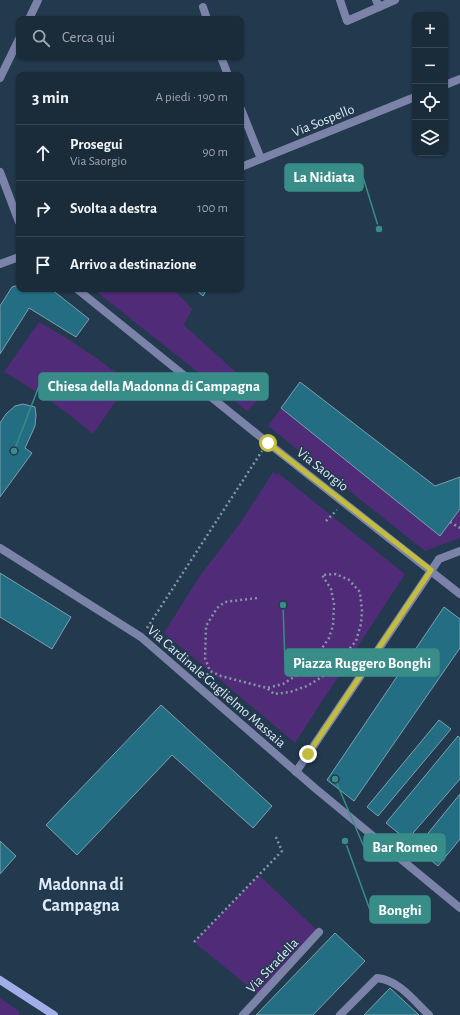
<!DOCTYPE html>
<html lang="it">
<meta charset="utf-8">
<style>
body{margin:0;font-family:"Alegreya Sans",sans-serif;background:#233342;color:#f1f3f6}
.controls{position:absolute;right:12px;top:12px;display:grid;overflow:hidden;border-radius:8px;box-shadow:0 1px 3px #0004}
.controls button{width:36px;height:36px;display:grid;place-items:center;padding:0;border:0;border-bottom:1px solid #384754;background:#1a2b3a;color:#f1f3f6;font:20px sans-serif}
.stop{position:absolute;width:12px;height:12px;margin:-9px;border:3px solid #c3bd3f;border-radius:50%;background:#fff}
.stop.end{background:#c3bd3f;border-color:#fff;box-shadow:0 1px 4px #0008}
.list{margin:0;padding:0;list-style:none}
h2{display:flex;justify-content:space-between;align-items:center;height:52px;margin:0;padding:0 16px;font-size:17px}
h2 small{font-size:13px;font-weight:400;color:#9fa7af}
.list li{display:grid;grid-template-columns:26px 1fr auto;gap:12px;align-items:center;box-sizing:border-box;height:56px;padding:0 16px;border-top:1px solid #384754}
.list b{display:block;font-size:15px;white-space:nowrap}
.list p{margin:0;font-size:13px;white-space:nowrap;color:#9fa7af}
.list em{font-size:13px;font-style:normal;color:#9fa7af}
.icon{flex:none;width:22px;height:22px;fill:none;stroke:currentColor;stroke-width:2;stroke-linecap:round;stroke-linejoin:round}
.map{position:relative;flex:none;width:460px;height:1015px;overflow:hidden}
.search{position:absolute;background:#1a2b3a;box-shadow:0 1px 3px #0004;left:16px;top:16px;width:228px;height:44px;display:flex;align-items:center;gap:10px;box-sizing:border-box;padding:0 14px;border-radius:8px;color:#9fa7af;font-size:15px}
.panel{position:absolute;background:#1a2b3a;box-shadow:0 1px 3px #0004;left:16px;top:72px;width:228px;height:220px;border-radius:8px}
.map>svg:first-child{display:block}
</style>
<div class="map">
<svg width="460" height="1015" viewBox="0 0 460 1015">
<rect width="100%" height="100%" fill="#23394d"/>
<!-- green -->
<g fill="#502b78">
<path d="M 93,289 L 173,289 L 192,309 L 184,325 L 262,396 L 247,411 Z"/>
<path d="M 39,322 C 71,340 100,360 129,382 L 93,434 C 65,410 36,390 4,372 Z"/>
<path d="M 281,408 L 440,535 L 460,509 L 460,538 L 425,551 L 268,426 Z"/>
<path d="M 273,472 L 276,475 L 278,473 L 405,574 L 295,743 L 164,633 L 199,577 L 241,522 Z"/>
<path d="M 259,875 L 319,932 L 260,996 L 194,942 Z"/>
<path d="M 0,998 L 19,1011 L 19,1015 L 0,1015 Z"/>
</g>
<!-- building -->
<g fill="#236e82" stroke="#7ba1ae">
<path d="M 19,285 L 19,289 L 51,289 L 89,319 L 76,337 L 29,308 L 0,354 L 0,306 L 12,287 Z"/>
<path d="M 195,289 L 207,289 L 203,296 Z"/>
<path d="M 300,382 L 435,486 L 460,477 L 460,509 L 440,536 L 281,408 Z"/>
<path d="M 23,404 L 35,407 L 36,415 L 35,426 L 25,448 L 32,453 L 0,497 L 0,423 L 6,414 L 15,406 Z"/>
<path d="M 0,573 L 71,617 L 52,649 L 0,617 Z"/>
<path d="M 444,607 L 460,619 L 460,648 L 354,801 L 327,780 Z"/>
<path d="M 161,705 L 272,806 L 253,828 L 172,755 L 77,855 L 46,825 Z"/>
<path d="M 439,720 L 451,729 L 378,816 L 367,807 Z"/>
<path d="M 458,736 L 460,738 L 460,779 L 407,840 L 386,823 Z"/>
<path d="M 460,794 L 460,839 L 438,866 L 416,848 Z"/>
<path d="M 0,841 L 16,856 L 0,874 Z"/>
<path d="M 335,933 L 365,961 L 313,1015 L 256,1015 Z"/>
<path d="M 390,988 L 419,1015 L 364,1015 Z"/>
</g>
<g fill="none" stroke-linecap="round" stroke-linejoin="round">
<!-- path -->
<g stroke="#8495a5" stroke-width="2.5" stroke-dasharray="2 3" stroke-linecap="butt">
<path d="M 326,521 L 337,510"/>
<path d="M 450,522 L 460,528"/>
<path d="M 257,598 L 225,602 L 217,608 L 206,626 L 205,658 L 210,671 L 221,676 L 267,688 L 274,694 L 290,692 L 307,686 L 330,672 L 356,641 L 361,624 L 362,611 L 360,592 L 349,580 L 336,574 L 322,575 L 331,589 L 334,604 L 333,625 L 329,638 L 313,661 L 297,675 L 283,684 L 267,688"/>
<path d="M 147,628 L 262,451"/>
<path d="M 204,679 L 210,671"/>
<path d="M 194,942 L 282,851 L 275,835"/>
</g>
<!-- lane -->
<g stroke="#7b83a9" stroke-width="8">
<path d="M 340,0 L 347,21 L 379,7"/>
<path d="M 376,0 L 379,7 L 395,0"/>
<path d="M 203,7 L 207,19"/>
<path d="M 221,57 L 228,75"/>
<path d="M 241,109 L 261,159"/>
<path d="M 340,1015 L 377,978 C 399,980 414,1001 429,1015"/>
</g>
<!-- street -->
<g stroke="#7b83a9" stroke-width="8">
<path d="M 29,19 L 38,0"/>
<path d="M 0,78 L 19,39"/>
<path d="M 445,85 L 460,79"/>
<path d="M 241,167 L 415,97"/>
<path d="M 0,172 L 19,222"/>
<path d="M 0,264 L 19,257"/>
<path d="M 77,289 L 268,443 L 460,594"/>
<path d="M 0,548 L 141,637 L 316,789 L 460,908"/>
<path d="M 296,772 L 439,559 L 460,551"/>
<path d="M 243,1015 L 319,932"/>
</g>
<!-- secondary -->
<path stroke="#a1aeea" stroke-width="8" d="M 0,980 L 54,1015"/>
</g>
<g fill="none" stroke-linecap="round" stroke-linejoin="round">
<!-- route -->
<path stroke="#c3bd3f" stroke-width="5" d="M 268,443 L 431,570 L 308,754"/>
</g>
<g text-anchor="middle" stroke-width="3" stroke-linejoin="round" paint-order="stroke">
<!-- street labels -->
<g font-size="14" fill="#ddeaf7" stroke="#23394d">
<text transform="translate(323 120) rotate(-22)" y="5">Via Sospello</text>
<text transform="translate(323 469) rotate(38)" y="5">Via Saorgio</text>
<text transform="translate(217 686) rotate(41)" y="5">Via Cardinale Guglielmo Massaia</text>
<text transform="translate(272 965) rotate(-47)" y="5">Via Stradella</text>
</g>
<!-- district labels -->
<g font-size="18" font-weight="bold" fill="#ddeaf7" stroke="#23394d">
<text x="81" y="890">Madonna di<tspan x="81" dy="21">Campagna</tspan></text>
</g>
</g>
<!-- callouts -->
<path fill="none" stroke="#388d89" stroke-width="1.5" d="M379 229L363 177M14 451L39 386M283 605L285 663M335 779L364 847M345 841L370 910"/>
<g fill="#388d89" stroke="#23394d" stroke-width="1.5">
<circle cx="379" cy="229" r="4"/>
<circle cx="14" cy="451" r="4"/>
<circle cx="283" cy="605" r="4"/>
<circle cx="335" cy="779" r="4"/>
<circle cx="345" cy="841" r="4"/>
</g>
<g fill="#388d89" stroke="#388d89" stroke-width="1.5">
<rect x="285" y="164" width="78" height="27" rx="4"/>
<rect x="39" y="373" width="229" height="27" rx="4"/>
<rect x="285" y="649" width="154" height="27" rx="4"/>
<rect x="364" y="834" width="81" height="27" rx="4"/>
<rect x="370" y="896" width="60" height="27" rx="4"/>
</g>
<g font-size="15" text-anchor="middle" font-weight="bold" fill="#fff">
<text x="324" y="182">La Nidiata</text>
<text x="154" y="391">Chiesa della Madonna di Campagna</text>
<text x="362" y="668">Piazza Ruggero Bonghi</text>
<text x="405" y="852">Bar Romeo</text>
<text x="400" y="915">Bonghi</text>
</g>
</svg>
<div class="controls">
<button>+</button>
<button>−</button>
<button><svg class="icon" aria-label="locate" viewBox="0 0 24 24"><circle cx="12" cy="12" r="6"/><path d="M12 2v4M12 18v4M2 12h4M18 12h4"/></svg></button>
<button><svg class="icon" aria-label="layers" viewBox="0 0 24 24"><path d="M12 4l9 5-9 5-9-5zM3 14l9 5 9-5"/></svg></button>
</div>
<div class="stop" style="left:268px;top:443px"></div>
<div class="stop end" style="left:308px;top:754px"></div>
<div class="search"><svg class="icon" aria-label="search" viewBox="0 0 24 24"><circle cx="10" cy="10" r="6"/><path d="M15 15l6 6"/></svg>Cerca qui</div>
<section class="panel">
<h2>3 min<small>A piedi · 190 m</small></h2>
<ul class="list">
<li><svg class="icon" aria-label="ahead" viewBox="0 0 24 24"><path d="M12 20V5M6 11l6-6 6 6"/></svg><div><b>Prosegui</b><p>Via Saorgio</p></div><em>90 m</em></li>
<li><svg class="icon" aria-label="right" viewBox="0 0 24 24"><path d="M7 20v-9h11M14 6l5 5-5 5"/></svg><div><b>Svolta a destra</b></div><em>100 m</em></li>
<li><svg class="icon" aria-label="arrive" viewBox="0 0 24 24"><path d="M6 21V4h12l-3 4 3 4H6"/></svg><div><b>Arrivo a destinazione</b></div></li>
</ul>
</section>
</div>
